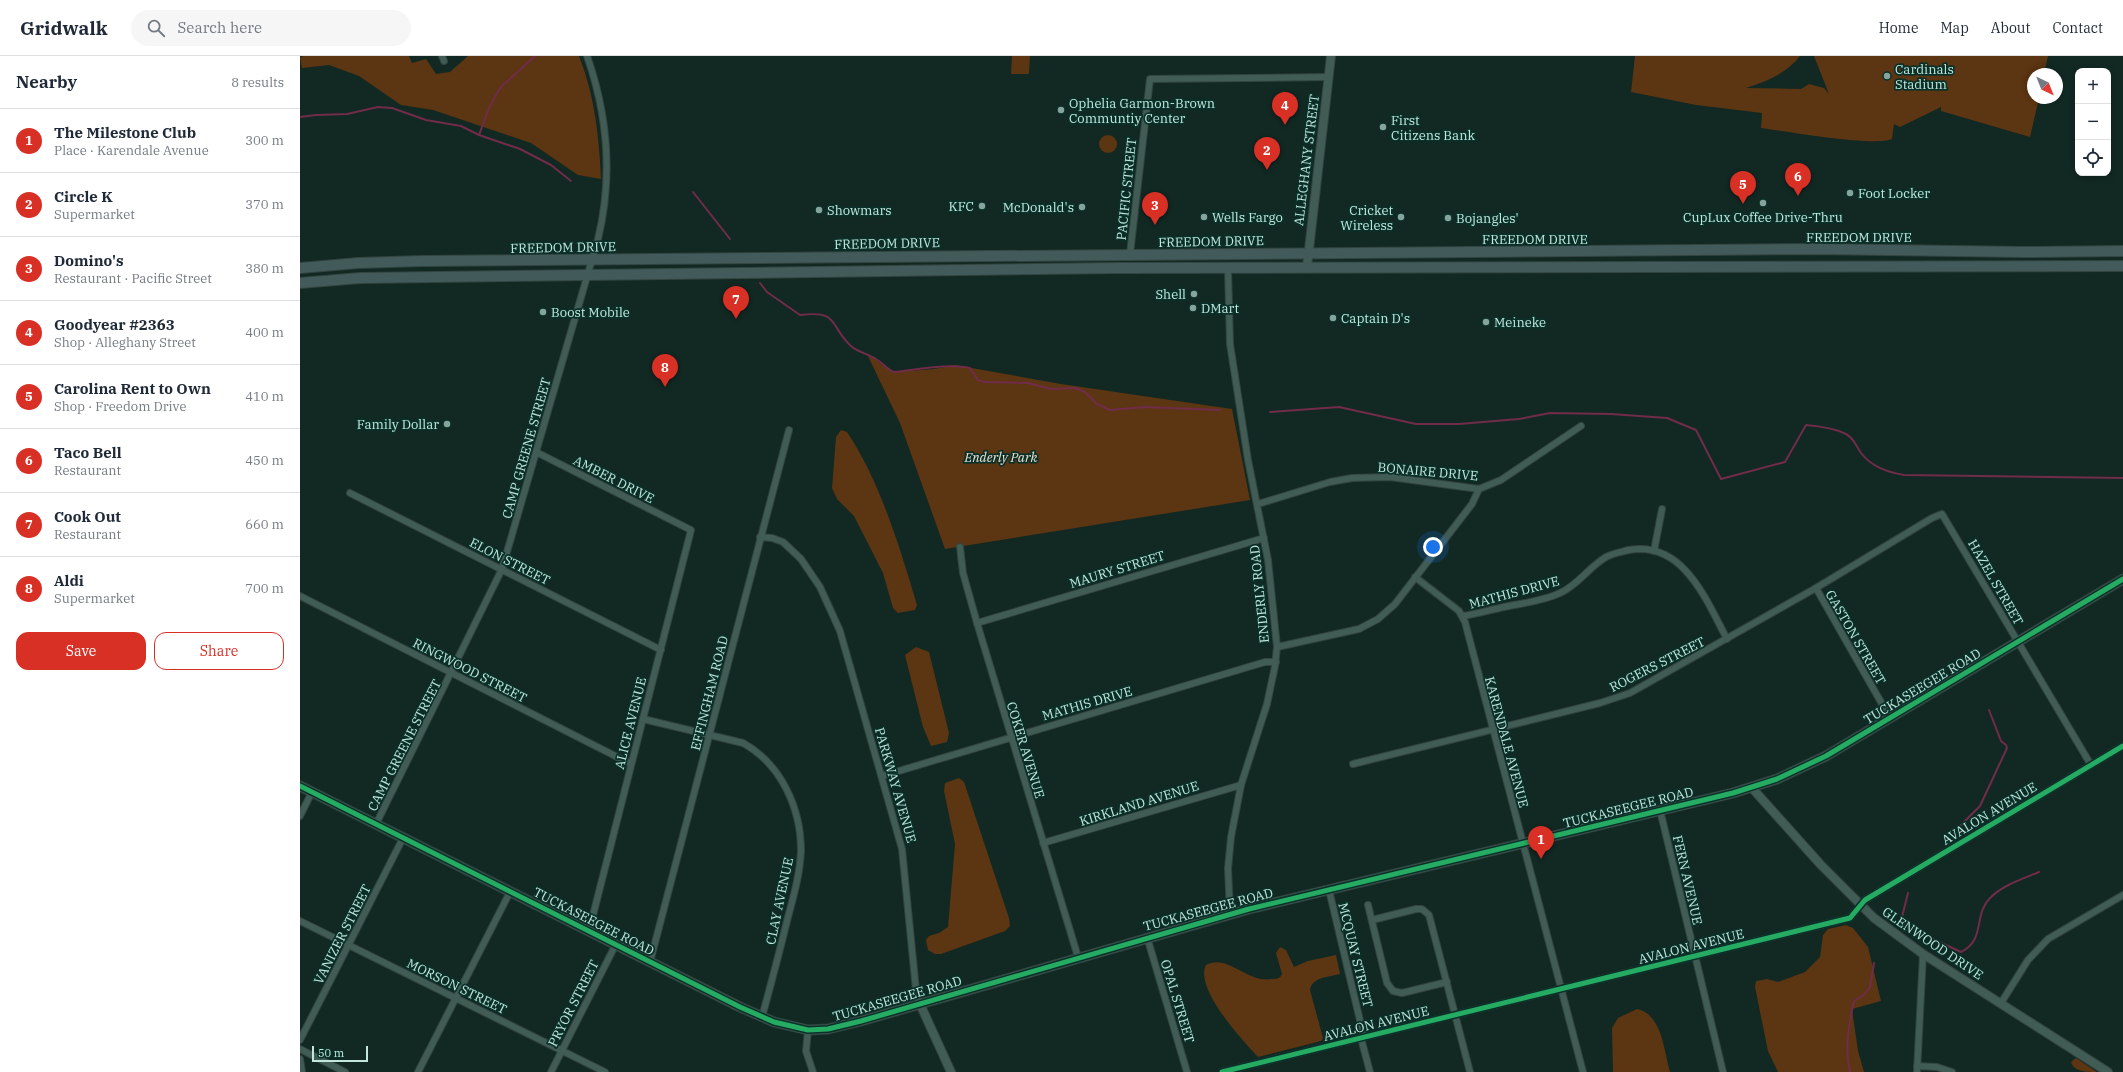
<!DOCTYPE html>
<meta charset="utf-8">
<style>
body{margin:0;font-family:"IBM Plex Serif",serif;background:#f6f6f7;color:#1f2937}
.controls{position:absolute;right:12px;top:12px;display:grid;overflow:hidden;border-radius:8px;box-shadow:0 2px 6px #0003}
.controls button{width:36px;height:36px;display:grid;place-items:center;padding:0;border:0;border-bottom:1px solid #e0e1e3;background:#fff;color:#1f2937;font:20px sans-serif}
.compass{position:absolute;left:1727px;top:12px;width:36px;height:36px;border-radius:50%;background:#fff;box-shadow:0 2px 6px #0003;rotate:137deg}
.scale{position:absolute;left:12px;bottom:10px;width:56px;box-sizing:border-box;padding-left:4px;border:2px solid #c4e7dd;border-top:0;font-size:11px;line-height:14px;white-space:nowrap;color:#c4e7dd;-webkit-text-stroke:3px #093129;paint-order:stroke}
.you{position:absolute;left:1133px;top:491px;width:14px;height:14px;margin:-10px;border:3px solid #fff;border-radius:50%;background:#1a73e8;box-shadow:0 0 0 6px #1a73e833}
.badge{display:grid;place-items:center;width:26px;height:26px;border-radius:50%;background:#d93025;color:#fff;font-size:13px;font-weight:700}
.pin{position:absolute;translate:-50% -33px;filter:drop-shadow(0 1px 2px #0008)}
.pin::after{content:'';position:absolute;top:21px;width:14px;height:12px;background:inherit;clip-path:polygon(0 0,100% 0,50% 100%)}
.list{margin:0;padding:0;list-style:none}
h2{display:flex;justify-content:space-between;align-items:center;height:52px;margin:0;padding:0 16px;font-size:17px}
h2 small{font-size:13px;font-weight:400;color:#747a83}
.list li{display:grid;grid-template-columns:26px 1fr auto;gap:12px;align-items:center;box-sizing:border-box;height:64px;padding:0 16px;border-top:1px solid #e0e1e3}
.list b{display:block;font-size:15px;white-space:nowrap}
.list p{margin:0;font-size:13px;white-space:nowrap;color:#747a83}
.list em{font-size:13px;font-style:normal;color:#747a83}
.actions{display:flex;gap:8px;padding:12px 16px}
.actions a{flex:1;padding:9px 0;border:1px solid #d93025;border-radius:12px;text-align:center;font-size:14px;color:#d93025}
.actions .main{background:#d93025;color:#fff}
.icon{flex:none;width:22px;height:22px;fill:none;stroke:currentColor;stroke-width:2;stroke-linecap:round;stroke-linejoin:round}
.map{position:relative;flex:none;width:1823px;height:1016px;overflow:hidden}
header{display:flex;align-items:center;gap:24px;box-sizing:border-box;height:56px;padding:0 20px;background:#fff;border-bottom:1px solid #e0e1e3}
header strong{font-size:19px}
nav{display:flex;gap:22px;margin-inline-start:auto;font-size:14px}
.search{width:280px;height:36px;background:#f6f6f7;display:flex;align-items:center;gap:10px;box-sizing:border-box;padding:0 14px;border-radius:22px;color:#747a83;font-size:15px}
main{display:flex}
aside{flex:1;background:#fff}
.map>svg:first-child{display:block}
</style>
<header>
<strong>Gridwalk</strong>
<div class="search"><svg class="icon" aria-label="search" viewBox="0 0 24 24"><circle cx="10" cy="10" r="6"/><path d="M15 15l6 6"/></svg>Search here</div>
<nav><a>Home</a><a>Map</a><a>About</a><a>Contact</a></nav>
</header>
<main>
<aside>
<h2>Nearby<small>8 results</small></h2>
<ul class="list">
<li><span class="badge">1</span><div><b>The Milestone Club</b><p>Place · Karendale Avenue</p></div><em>300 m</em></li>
<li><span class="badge">2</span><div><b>Circle K</b><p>Supermarket</p></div><em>370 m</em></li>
<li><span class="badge">3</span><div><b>Domino's</b><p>Restaurant · Pacific Street</p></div><em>380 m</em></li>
<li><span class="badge">4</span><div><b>Goodyear #2363</b><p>Shop · Alleghany Street</p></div><em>400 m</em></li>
<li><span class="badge">5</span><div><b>Carolina Rent to Own</b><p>Shop · Freedom Drive</p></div><em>410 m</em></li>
<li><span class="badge">6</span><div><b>Taco Bell</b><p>Restaurant</p></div><em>450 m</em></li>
<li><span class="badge">7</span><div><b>Cook Out</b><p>Restaurant</p></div><em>660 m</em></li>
<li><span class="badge">8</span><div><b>Aldi</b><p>Supermarket</p></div><em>700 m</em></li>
</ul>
<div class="actions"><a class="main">Save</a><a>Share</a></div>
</aside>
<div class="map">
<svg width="1823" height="1016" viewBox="0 0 1823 1016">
<rect width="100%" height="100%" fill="#122823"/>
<!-- green -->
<g fill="#5c3512">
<path d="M 3,0 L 109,0 L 112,7 L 126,3 L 136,18 L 150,16 L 168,0 L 279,0 C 295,40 299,81 301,123 L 278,119 L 231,87 L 133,54 L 101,49 L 59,20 L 29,9 L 2,12 L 0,2 Z"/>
<path d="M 712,0 L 730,0 L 729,18 L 711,18 Z"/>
<path d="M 1335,0 L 1500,0 C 1486,18 1467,25 1446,32 L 1501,33 L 1509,28 L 1524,32 L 1529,38 L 1514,0 L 1748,0 L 1744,18 L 1733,18 L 1733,42 L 1739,42 L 1730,81 L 1641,55 L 1641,51 L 1600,71 L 1594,68 L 1592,83 C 1574,91 1485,75 1461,72 L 1462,57 L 1396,49 L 1331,36 Z"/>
<circle cx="808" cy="88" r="9"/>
<path d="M 567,298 C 577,303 584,312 594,316 L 634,313 L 655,309 L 761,328 L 932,353 L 950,444 L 645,493 L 600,367 Z"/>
<path d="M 541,374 L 547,376 C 580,425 600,492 617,549 L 615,554 L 598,557 L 593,552 L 583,517 L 554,460 L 537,443 L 532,432 L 536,381 Z"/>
<path d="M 616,591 L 629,596 L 649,677 L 647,686 L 631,690 L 623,671 L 605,599 Z"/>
<path d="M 659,722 L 664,726 L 709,862 L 710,870 L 705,875 L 641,898 L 635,898 L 628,894 L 626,884 L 629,880 L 639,877 L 648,871 L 655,788 L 644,735 L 645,727 Z"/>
<path d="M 1546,869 L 1553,872 L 1568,891 L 1581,945 L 1552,953 L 1558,995 L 1564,1016 L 1478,1016 L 1468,995 L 1455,931 L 1456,925 L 1467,923 L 1478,926 L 1505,916 L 1520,901 L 1523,879 L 1528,873 Z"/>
<path d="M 980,891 L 986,894 L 994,911 L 1008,905 L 1036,899 L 1040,918 C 1029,921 1012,921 1010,934 L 1023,982 L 1021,985 L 958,1001 C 942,984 894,932 906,909 C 927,897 947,927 971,923 C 976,923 980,923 982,918 L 976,897 Z"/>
<path d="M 1337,953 C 1362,958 1364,995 1370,1016 L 1313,1016 L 1312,972 L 1318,962 Z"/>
<path d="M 1776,1002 L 1797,1016 C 1787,1016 1774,1016 1771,1006 Z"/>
</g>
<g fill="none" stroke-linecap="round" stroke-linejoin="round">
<!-- stream -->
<g stroke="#702c49" stroke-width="2">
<path d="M 0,61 L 16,59 L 47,58 L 78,51 L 92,52 L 126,64 L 161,70 L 179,79 L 220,93 L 251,109 L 271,125"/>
<path d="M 179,79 L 190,50 L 200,32 L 235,0"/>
<path d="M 393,136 L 430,183"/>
<path d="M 460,227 L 467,236 L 500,259 C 540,254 529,270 551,290 C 557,296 569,298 576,303 C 583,307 586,313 594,316 C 616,314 649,307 670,312 L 678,324 L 684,326 L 728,327 L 751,333 L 775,332 L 785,336 L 797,348 L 810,354 L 845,351 L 920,354"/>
<path d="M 970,356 L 1039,351 L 1116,368 L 1159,368 L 1219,363 L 1250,357 L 1311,358 L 1367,362 L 1396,374 L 1421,423 L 1485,406 L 1506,369 C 1518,370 1536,373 1546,378 C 1554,382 1556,390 1561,397 C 1572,411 1587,416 1604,419 L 1823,422"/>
<path d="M 1659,771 L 1680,750 L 1707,692 L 1706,689 L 1701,685 L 1689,654"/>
<path d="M 1608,837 L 1601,865 L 1605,870 L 1661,896 C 1686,884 1673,859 1690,842 C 1703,829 1722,823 1739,816"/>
<path d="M 1550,1016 C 1544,992 1549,968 1554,945 L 1564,939 L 1570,931 L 1574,907"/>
</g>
<!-- minor casing -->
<g stroke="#32443f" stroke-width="8">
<g id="minor">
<path d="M 142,0 L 144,5"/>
<path d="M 830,198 L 850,23 L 1028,21"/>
<path d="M 928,212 L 930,288 L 948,404 L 968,504 L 977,591 L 975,610 L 967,648 L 941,729 L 931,781 L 928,812 L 930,858"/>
<path d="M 236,396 L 391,474 L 289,875"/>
<path d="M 50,437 L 361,594"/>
<path d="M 958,448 L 1030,426 L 1052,422 L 1090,421 L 1179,433 L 1201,424 L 1281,370"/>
<path d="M 460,481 L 472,482 L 483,486 L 501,503 L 520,531 L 540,575 L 602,793 L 616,934 L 620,948"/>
<path d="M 660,491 L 663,517 L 677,567 L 778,901"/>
<path d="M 1354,495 L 1362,453"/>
<path d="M 1115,521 L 1159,555 L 1165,566 L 1283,1016"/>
<path d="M 1516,532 L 1590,662"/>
<path d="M 0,540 L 331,708"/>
<path d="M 1163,560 C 1177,558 1190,554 1204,551 C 1223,547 1244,545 1260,537 C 1278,529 1289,511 1306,501 C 1313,497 1321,496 1329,494 C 1384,485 1406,544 1427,583"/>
<path d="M 677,567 L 964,482"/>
<path d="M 977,591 L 1059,573 L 1078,563 L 1095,548 L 1172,448 L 1179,433"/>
<path d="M 343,663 L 443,687 C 481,708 501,752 501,795 C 500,817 494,839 488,861 C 480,894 471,928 462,961"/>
<path d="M 1053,708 L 1300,647 L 1330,637 L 1516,532 L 1632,462 L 1642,458 L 1791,709"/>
<path d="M 582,720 L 965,606 L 976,606"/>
<path d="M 1360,754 L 1423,1016"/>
<path d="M 0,760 L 12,736"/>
<path d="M 76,768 L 202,513 L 298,183 C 313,121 308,60 287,0"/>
<path d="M 743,787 L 941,729"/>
<path d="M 1029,834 L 1063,977 L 1062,986 L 1070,1016"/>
<path d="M 1068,849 L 1087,927 L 1093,935 L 1102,937 L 1147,926"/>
<path d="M 1072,864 L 1116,853 L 1122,853 L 1129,859 L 1170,1016"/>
<path d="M 0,865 L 305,1016"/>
<path d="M 847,881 L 887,1016"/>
<path d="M 350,906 L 489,374"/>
<path d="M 1701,947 L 1728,904 L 1748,883 L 1823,839"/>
<path d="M 508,974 L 506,995 L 513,1016"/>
<path d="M 0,984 L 103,782"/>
<path d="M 0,993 L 45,1016"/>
<path d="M 0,1003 L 2,1016"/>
<path d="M 1617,1010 L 1637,1011 L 1652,1016"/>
<path d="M 118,1016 L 210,836"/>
<path d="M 251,1016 L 316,888"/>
<path d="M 922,1016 L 1550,862 L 1565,844 L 1823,690"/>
<path d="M 1617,1016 L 1623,898"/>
</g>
</g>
<!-- tertiary casing -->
<g stroke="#32443f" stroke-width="10">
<g id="tertiary">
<path d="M 1007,211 L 1031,0"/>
<path d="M 1452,732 L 1521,809 L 1574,862 L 1623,898 L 1808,1016"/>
<path d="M 620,948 L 651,1016"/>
</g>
</g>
<!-- secondary casing -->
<g stroke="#32443f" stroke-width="11">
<path id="secondary" d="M 0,730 L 440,951 L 474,966 L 508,974 L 528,973 L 561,965 L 949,853 L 1433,737 L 1477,723 L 1526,700 L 1823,523"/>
</g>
<!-- primary casing -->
<g stroke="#32443f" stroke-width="12">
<g id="primary">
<path d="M 0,212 L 58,207 L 122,205 L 1517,193 L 1722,196 L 1823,195"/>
<path d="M 0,227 L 60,222 L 819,212 L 1823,210"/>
</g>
</g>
<!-- minor -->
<use href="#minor" stroke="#415b55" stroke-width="6"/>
<!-- tertiary -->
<use href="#tertiary" stroke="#415b55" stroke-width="8"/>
<!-- secondary -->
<use href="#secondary" stroke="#415b55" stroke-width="9"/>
<!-- primary -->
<use href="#primary" stroke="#425b5a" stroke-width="10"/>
<!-- cycleway casing -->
<g stroke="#093129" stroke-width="8">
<g id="cycleway">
<path d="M 0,730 L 440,951 L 474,966 L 508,974 L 528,973 L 561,965 L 949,853 L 1433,737 L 1477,723 L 1526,700 L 1823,523"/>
<path d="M 922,1016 L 1550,862 L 1565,844 L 1823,690"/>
</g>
</g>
<!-- cycleway -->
<use href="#cycleway" stroke="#26ab63" stroke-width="5"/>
</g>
<!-- markers -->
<g fill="#86a49c" stroke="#093129" stroke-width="1.5">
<circle cx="1587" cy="20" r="4"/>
<circle cx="761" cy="54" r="4"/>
<circle cx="1083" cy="71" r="4"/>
<circle cx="1550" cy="137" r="4"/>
<circle cx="1463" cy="147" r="4"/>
<circle cx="682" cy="150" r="4"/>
<circle cx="782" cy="151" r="4"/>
<circle cx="519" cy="154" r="4"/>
<circle cx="904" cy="161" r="4"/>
<circle cx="1101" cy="161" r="4"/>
<circle cx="1148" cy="162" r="4"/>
<circle cx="894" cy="238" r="4"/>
<circle cx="893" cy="252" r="4"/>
<circle cx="243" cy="256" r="4"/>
<circle cx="1033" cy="262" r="4"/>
<circle cx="1186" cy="266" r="4"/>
<circle cx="147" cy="368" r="4"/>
</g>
<g text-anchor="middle" stroke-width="3.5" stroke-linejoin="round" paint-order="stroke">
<!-- poi labels -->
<g font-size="13" fill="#c4e7dd" stroke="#093129" text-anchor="start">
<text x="1595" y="18">Cardinals<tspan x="1595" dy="15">Stadium</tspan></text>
<text x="769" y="52">Ophelia Garmon-Brown<tspan x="769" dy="15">Communtiy Center</tspan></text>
<text x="1091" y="69">First<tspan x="1091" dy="15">Citizens Bank</tspan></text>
<text x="1558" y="142">Foot Locker</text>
<text x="674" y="155" text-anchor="end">KFC</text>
<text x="774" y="156" text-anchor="end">McDonald's</text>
<text x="527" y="159">Showmars</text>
<text x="1093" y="159" text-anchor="end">Cricket<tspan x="1093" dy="15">Wireless</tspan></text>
<text x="912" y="166">Wells Fargo</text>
<text x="1463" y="166" text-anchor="middle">CupLux Coffee Drive-Thru</text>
<text x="1156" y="167">Bojangles'</text>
<text x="886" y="243" text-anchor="end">Shell</text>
<text x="901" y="257">DMart</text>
<text x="251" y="261">Boost Mobile</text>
<text x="1041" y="267">Captain D's</text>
<text x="1194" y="271">Meineke</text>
<text x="139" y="373" text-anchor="end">Family Dollar</text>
</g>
<!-- street labels -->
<g font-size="13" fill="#c4e7dd" stroke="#093129">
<text transform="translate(1006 104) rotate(-83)" y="5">ALLEGHANY STREET</text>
<text transform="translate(826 133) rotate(-84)" y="5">PACIFIC STREET</text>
<text x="1559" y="186">FREEDOM DRIVE</text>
<text x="1235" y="188">FREEDOM DRIVE</text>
<text transform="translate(911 185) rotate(-1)" y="5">FREEDOM DRIVE</text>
<text transform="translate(587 187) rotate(-1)" y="5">FREEDOM DRIVE</text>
<text transform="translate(263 191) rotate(-1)" y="5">FREEDOM DRIVE</text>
<text transform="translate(226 392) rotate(-74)" y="5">CAMP GREENE STREET</text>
<text transform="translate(1128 415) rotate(5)" y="5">BONAIRE DRIVE</text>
<text transform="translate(314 423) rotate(27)" y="5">AMBER DRIVE</text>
<text transform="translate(210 505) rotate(27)" y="5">ELON STREET</text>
<text transform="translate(817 513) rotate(-17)" y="5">MAURY STREET</text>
<text transform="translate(1696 526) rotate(60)" y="5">HAZEL STREET</text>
<text transform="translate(1214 536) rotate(-15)" y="5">MATHIS DRIVE</text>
<text transform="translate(959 538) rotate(-96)" y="5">ENDERLY ROAD</text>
<text transform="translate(1556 581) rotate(60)" y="5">GASTON STREET</text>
<text transform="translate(1357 608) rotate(-27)" y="5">ROGERS STREET</text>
<text transform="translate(170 614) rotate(27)" y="5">RINGWOOD STREET</text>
<text transform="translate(1622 630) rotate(-31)" y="5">TUCKASEEGEE ROAD</text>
<text transform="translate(409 637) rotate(-76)" y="5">EFFINGHAM ROAD</text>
<text transform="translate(787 647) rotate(-16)" y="5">MATHIS DRIVE</text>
<text transform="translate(330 667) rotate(-76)" y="5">ALICE AVENUE</text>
<text transform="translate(1207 686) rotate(75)" y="5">KARENDALE AVENUE</text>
<text transform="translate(104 689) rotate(-63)" y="5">CAMP GREENE STREET</text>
<text transform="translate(726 694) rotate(73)" y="5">COKER AVENUE</text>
<text transform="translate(596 729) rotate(74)" y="5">PARKWAY AVENUE</text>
<text transform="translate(839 747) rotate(-17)" y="5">KIRKLAND AVENUE</text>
<text transform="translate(1328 751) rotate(-14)" y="5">TUCKASEEGEE ROAD</text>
<text transform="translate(1689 757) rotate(-31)" y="5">AVALON AVENUE</text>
<text transform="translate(1388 824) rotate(77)" y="5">FERN AVENUE</text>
<text transform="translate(479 845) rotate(-78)" y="5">CLAY AVENUE</text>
<text transform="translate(908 853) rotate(-15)" y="5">TUCKASEEGEE ROAD</text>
<text transform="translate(294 865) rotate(27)" y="5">TUCKASEEGEE ROAD</text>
<text transform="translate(42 878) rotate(-63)" y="5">VANIZER STREET</text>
<text transform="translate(1633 887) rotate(34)" y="5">GLENWOOD DRIVE</text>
<text transform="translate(1391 890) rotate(-14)" y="5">AVALON AVENUE</text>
<text transform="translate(1056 899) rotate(76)" y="5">MCQUAY STREET</text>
<text transform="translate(157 930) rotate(26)" y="5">MORSON STREET</text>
<text transform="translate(597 942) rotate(-16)" y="5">TUCKASEEGEE ROAD</text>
<text transform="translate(878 945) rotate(73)" y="5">OPAL STREET</text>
<text transform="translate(273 947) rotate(-63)" y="5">PRYOR STREET</text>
<text transform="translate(1076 967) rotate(-14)" y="5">AVALON AVENUE</text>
</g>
<!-- park labels -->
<g font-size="13" font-style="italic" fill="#f4e0d2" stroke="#093129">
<text x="701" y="406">Enderly Park</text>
</g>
</g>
</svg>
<div class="controls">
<button>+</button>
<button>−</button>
<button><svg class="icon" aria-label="locate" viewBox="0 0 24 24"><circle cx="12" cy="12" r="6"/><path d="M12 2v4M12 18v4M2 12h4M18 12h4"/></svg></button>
</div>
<svg class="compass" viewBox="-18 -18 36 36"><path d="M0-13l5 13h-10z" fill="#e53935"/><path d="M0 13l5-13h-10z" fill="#747a83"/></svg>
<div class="scale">50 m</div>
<div class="you"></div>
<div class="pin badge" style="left:1241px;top:803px">1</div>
<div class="pin badge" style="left:967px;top:114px">2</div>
<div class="pin badge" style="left:855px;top:169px">3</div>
<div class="pin badge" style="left:985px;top:69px">4</div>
<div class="pin badge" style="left:1443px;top:148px">5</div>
<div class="pin badge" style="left:1498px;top:140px">6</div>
<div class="pin badge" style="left:436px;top:263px">7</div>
<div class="pin badge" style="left:365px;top:331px">8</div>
</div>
</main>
